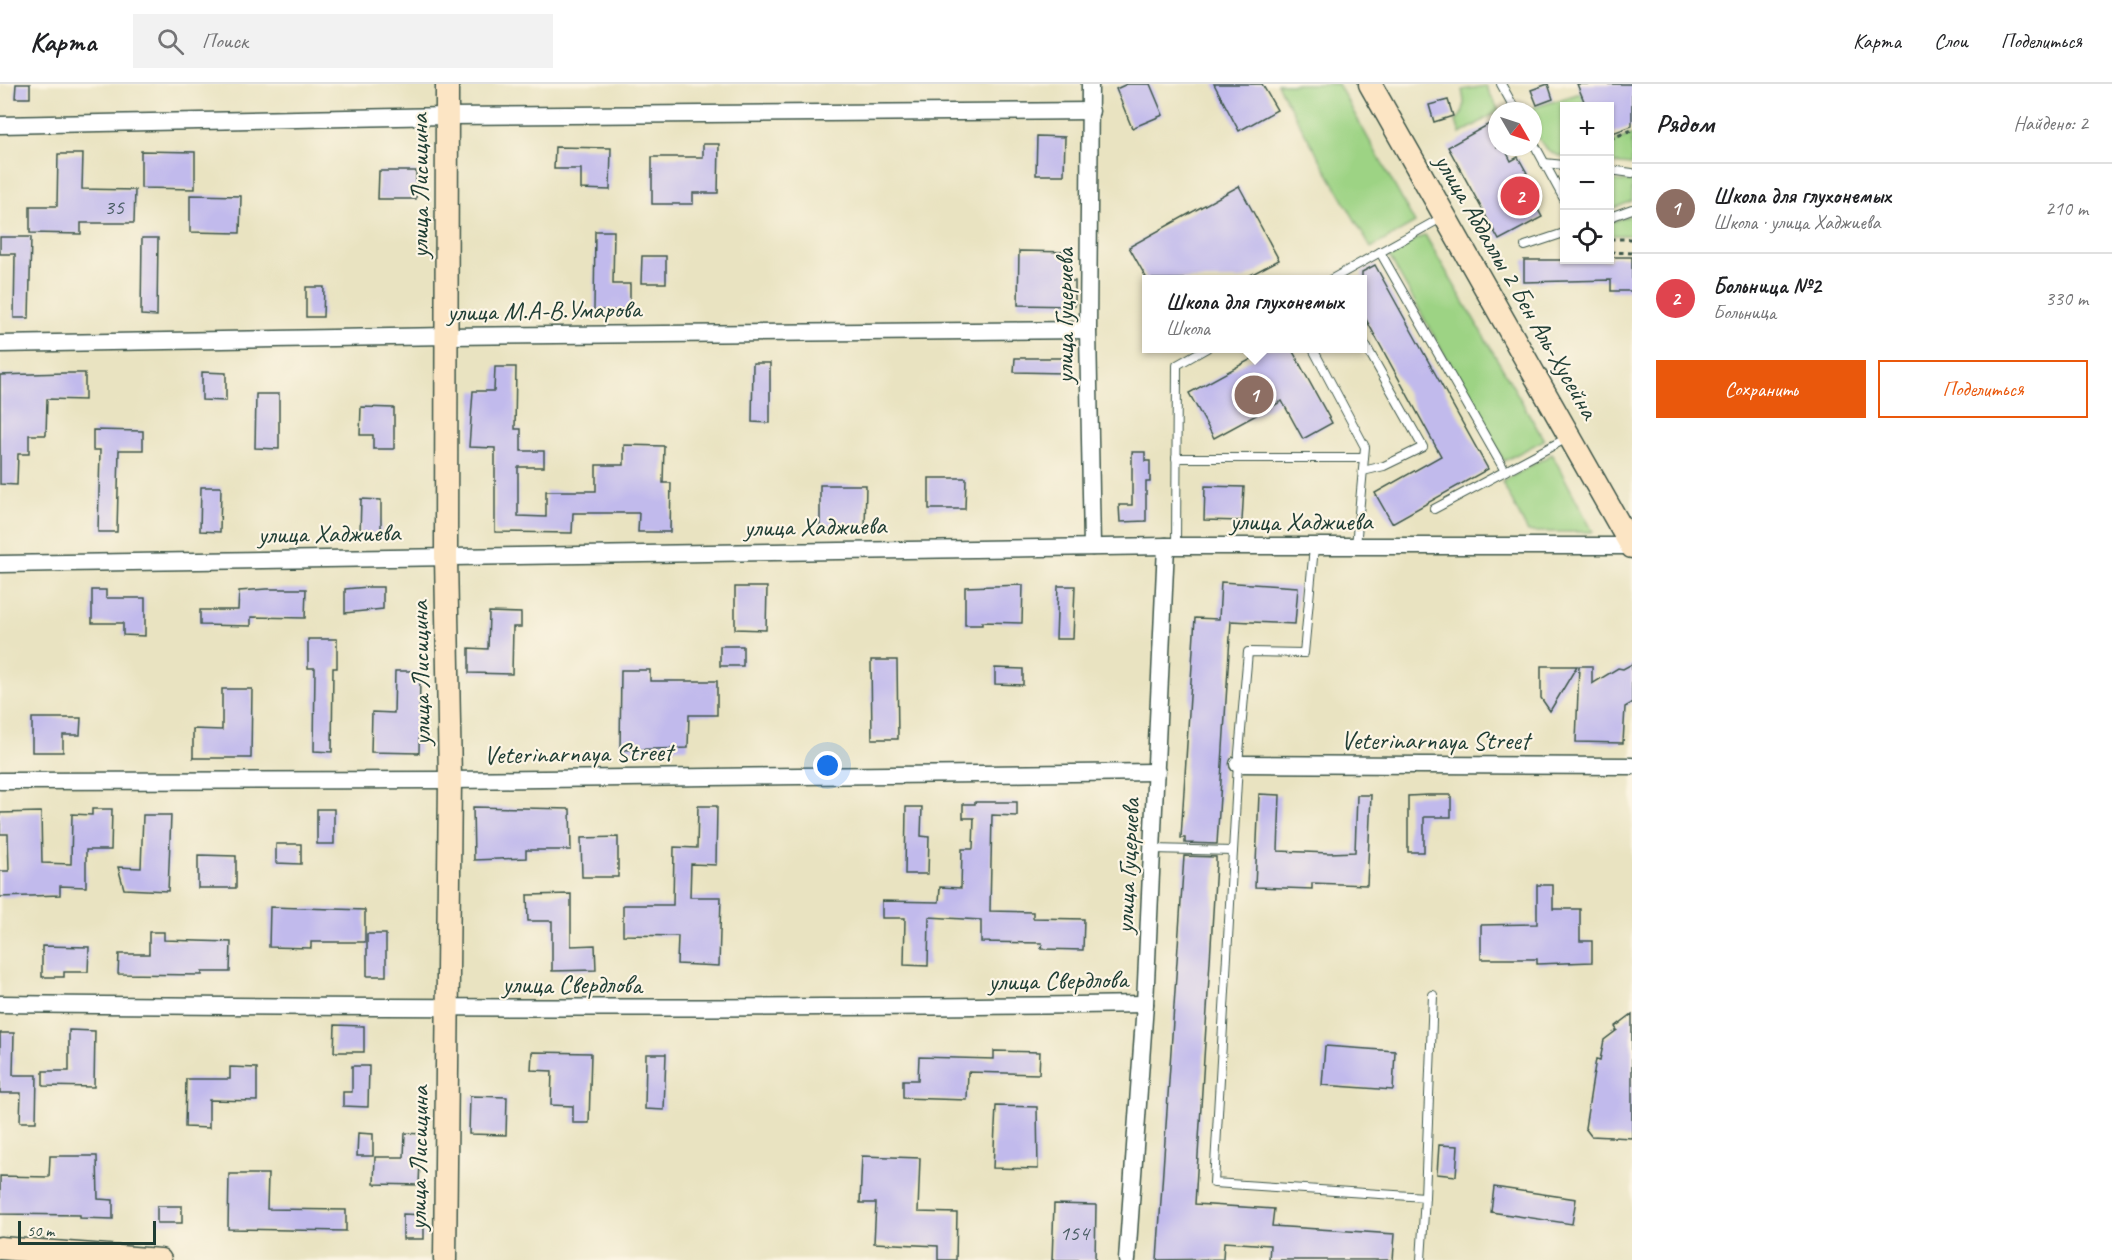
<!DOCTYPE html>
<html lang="ru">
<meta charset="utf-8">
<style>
body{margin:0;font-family:Caveat,sans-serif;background:#f2f2f2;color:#202124}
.controls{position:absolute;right:18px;top:18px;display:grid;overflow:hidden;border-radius:0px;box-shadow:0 2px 4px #0004}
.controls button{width:54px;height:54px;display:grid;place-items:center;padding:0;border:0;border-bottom:2px solid #e0e0e0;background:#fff;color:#202124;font:30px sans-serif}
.compass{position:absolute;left:1488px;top:18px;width:54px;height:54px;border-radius:50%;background:#fff;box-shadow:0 2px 4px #0004;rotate:129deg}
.scale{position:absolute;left:18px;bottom:15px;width:138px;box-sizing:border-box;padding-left:6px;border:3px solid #1f3d34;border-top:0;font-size:16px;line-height:21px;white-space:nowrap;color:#1f3d34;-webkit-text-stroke:4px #fcf5e5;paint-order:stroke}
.you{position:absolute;left:828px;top:682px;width:21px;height:21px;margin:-15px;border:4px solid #fff;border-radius:50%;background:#1a73e8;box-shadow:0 0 0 9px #1a73e833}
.badge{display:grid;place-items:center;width:39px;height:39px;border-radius:50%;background:#ea580c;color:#fff;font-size:20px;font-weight:700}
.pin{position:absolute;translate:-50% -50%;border:3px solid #fff;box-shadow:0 2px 6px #0006}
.popup{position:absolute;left:1142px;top:191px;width:225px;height:78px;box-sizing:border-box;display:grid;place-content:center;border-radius:0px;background:#fff;filter:drop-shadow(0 2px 4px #0005);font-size:20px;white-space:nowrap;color:#757577}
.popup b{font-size:22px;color:#202124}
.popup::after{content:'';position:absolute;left:50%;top:100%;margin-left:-12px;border:12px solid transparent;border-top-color:#fff}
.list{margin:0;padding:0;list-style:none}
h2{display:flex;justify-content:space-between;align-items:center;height:78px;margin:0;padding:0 24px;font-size:26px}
h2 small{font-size:20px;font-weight:400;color:#757577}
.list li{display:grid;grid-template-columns:39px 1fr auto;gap:18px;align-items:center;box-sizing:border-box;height:90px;padding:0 24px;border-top:2px solid #e0e0e0}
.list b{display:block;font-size:22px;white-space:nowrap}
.list p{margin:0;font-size:20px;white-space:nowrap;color:#757577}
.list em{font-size:20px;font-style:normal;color:#757577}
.actions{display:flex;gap:12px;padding:18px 24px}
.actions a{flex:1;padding:14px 0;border:2px solid #ea580c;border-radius:0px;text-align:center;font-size:21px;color:#ea580c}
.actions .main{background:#ea580c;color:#fff}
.icon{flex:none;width:33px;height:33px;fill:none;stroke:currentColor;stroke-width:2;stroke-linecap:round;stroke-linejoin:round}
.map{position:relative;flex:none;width:1632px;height:1176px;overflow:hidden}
header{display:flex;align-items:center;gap:36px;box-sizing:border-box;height:84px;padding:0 30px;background:#fff;border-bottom:2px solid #e0e0e0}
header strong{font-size:28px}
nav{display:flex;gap:33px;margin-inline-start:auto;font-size:21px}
.search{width:420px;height:54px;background:#f2f2f2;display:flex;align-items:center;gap:15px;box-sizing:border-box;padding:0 21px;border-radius:0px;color:#757577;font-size:22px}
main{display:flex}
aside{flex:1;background:#fff}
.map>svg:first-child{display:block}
</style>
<header>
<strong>Карта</strong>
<div class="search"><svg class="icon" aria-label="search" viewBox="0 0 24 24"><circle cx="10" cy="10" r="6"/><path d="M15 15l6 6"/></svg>Поиск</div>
<nav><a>Карта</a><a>Слои</a><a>Поделиться</a></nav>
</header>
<main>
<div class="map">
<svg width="1632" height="1176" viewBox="0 0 1632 1176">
<rect width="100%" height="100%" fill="#fcf5e5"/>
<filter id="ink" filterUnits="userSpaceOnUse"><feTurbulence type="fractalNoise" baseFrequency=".0167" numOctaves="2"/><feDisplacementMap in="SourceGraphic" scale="12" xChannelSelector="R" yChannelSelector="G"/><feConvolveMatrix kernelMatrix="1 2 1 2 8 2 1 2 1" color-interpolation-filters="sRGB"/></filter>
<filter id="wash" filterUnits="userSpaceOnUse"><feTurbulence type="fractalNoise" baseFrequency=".008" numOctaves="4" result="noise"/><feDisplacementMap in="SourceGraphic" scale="24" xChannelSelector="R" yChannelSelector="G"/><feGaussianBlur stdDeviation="1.35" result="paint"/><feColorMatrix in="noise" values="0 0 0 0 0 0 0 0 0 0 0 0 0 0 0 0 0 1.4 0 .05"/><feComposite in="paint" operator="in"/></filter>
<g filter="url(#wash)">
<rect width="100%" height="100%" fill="#e9e3c1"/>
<!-- green -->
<g fill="#9dd384" stroke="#5e885c" stroke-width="1.5">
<path d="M 1277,0 L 1338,0 L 1415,139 L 1371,164 Z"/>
<path d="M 1486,2 L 1499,27 L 1460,50 L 1456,37 C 1466,27 1465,19 1462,6 Z"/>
<path d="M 1581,9 L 1586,22 L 1564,22 L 1564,73 C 1541,69 1533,48 1533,27 L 1526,26 Z"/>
<path d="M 1632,50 L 1632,81 L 1610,79 L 1610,59 Z"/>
<path d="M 1610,96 L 1632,98 L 1632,117 L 1610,126 Z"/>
<path d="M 1632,131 L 1632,151 L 1610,151 L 1610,139 Z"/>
<path d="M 1425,151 L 1544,356 L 1504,377 L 1388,170 Z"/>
<path d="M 1552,370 L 1593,448 L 1528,448 L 1502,398 Z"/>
</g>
<g id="blocks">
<!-- building -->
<g fill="#c1baec">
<path d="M 16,0 L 30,0 L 30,14 L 15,14 Z"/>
<path d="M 1127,0 L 1150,0 L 1163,31 L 1132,44 L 1116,5 Z"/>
<path d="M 1214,0 L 1262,0 L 1277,26 L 1239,47 Z"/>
<path d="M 1548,0 L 1553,15 L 1537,21 L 1531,6 Z"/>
<path d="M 1577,0 L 1632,0 L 1632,42 L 1610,50 L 1610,22 L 1586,22 Z"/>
<path d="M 1448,16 L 1453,32 L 1434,38 L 1429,21 Z"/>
<path d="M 1491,39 L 1497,51 L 1497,63 L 1504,63 L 1511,77 L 1518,73 L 1527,89 L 1520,93 L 1542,133 L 1499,156 L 1448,63 Z"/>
<path d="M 1037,52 L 1065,53 L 1064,91 L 1036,91 Z"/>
<path d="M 703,60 L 719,60 L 718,109 L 693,109 L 693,120 L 652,120 L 652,73 L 703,73 Z"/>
<path d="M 555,63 L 611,64 L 610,106 L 581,105 L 581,85 L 554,85 Z"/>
<path d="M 141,67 L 195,68 L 195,105 L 141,104 Z"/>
<path d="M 58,70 L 83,70 L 82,105 L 135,106 L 134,139 L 81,139 L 81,150 L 30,149 L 30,122 L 57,122 Z"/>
<path d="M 379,87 L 416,87 L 416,115 L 378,115 Z"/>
<path d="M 1239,102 L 1279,176 L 1243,195 L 1147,195 L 1129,163 Z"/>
<path d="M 190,111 L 241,112 L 240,149 L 190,148 Z"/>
<path d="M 595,147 L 614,147 L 613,200 L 630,200 L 630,227 L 594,226 Z"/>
<path d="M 0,153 L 31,153 L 29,234 L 14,234 L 15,170 L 0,170 Z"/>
<path d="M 142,154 L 158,154 L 157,232 L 141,231 Z"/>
<path d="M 1019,167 L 1071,168 L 1070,197 L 1075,197 L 1075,222 L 1018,221 Z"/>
<path d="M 642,172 L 666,172 L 666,199 L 641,199 Z"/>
<path d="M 1611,173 L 1632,173 L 1632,207 L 1611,207 L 1611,196 L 1524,198 L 1524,176 L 1611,176 Z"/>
<path d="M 1375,181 L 1488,385 L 1392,439 L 1375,409 L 1441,372 L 1362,228 L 1362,188 Z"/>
<path d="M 306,203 L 324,203 L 323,233 L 306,233 Z"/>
<path d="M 1253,264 L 1291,264 L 1332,339 L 1303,355 L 1282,317 L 1214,354 L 1189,309 L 1257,272 Z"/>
<path d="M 1015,274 L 1066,274 L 1065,289 L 1014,288 Z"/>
<path d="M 753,279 L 770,279 L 770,339 L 752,338 Z"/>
<path d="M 495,283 L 516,283 L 515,345 L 521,345 L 521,367 L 544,367 L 544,383 L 518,383 L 518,432 L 546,433 L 546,407 L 596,407 L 596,381 L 624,381 L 624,361 L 664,362 L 663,399 L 671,399 L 670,448 L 638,448 L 639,429 L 573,429 L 572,449 L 495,448 L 495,364 L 469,363 L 473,307 L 494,307 Z"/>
<path d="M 202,288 L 226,289 L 226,317 L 202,316 Z"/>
<path d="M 64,289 L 85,289 L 85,316 L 47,315 L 46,351 L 29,351 L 29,370 L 18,370 L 17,401 L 0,400 L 0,291 Z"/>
<path d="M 256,310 L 279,310 L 279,365 L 255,364 Z"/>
<path d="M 361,323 L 394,324 L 394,365 L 373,365 L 373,351 L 360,351 Z"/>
<path d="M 93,346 L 143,347 L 143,366 L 119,366 L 117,448 L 98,448 L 100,366 L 93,366 Z"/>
<path d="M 1132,368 L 1145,368 L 1145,377 L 1150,377 L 1150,398 L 1146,398 L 1146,437 L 1120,438 L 1119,421 L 1132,421 Z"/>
<path d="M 929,394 L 966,394 L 965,425 L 929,425 Z"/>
<path d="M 820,401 L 866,401 L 865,445 L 820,445 Z"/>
<path d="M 1205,402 L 1244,403 L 1242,437 L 1204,436 Z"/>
<path d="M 201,403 L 221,403 L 220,448 L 200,447 Z"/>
<path d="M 361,415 L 381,416 L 381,450 L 360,450 Z"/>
<path d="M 1221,498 L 1298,503 L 1295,540 L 1231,537 L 1217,760 L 1185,759 L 1185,754 L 1181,754 L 1195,534 L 1219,535 Z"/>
<path d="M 1023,501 L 1022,539 L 982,538 L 982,541 L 965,541 L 965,503 Z"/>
<path d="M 1058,502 L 1075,502 L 1073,555 L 1056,555 Z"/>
<path d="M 368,503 L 383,503 L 383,525 L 345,529 L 345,505 Z"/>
<path d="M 735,503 L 767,503 L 766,546 L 735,545 Z"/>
<path d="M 266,505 L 306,505 L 305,534 L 251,533 L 251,542 L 200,541 L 200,526 L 238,526 L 239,507 Z"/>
<path d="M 92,506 L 106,506 L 106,514 L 145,514 L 145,552 L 123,551 L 123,539 L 92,539 Z"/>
<path d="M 489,528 L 521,529 L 521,543 L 513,543 L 512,590 L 469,589 L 469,564 L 488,565 Z"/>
<path d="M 308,555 L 337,555 L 337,584 L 333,584 L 332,668 L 314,667 L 315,584 L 308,584 Z"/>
<rect x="720" y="562" width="23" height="20"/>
<path d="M 871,576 L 897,576 L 898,655 L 872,655 Z"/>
<path d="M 1632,580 L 1632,619 L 1625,623 L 1623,659 L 1576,658 L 1579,582 L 1592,582 L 1592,600 L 1618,584 L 1623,585 Z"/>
<path d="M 1541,582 L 1577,582 L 1550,627 L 1541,614 Z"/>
<path d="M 995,584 L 1023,585 L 1023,601 L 995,600 Z"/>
<path d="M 621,586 L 650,586 L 650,597 L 717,597 L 717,631 L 689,631 L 688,664 L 620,666 Z"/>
<path d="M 395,587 L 420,587 L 419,669 L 371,668 L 372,628 L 394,629 Z"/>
<path d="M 222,605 L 252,605 L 251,674 L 193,674 L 193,645 L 222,646 Z"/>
<path d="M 32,634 L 81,634 L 80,651 L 63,651 L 63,668 L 32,668 Z"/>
<path d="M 1259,710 L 1280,711 L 1278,767 L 1330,769 L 1355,768 L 1357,711 L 1371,711 L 1367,801 L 1312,799 L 1312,805 L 1255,803 Z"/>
<path d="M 1428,711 L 1451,711 L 1451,733 L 1424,733 L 1424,768 L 1408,768 L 1408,712 Z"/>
<path d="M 975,718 L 1017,718 L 1017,732 L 992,731 L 990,827 L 1033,828 L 1033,834 L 1084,835 L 1083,866 L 1041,865 L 1042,859 L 981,858 L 981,836 L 929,833 L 928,882 L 904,881 L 905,834 L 882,834 L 882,817 L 939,818 L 940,803 L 961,804 L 962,765 L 973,765 L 974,734 L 963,734 L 963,720 L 975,720 Z"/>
<path d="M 698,722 L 717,722 L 716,781 L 691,780 L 690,813 L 721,813 L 719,882 L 677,880 L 678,852 L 623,851 L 623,821 L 673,821 L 674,763 L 697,764 Z"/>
<path d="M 473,723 L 570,725 L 571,766 L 526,766 L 526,774 L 474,776 Z"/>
<path d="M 906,723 L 922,723 L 921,752 L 929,753 L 928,790 L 905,790 Z"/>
<path d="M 92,725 L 112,725 L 111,766 L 86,766 L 86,803 L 60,802 L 60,811 L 0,813 L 0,787 L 9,787 L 8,750 L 0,750 L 0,729 L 41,728 L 42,779 L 71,780 L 72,730 L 92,731 Z"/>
<rect x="317" y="725" width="17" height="35"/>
<path d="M 143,731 L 171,731 L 168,807 L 124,805 L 118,783 L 141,784 Z"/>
<path d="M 618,753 L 618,793 L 582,793 L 581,754 Z"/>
<path d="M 276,760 L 301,760 L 301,780 L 276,779 Z"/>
<path d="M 198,771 L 236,772 L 236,804 L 198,804 Z"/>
<path d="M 1184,772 L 1216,773 L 1216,780 L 1195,1120 L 1274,1125 L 1272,1142 L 1395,1150 L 1393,1176 L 1269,1176 L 1270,1161 L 1224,1158 L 1223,1175 L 1157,1176 Z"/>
<path d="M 1537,801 L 1553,801 L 1553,825 L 1580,825 L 1580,857 L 1592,857 L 1592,878 L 1537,880 L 1537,875 L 1481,875 L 1481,841 L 1537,840 Z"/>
<path d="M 571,810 L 571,862 L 595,861 L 596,886 L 552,887 L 552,837 L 528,837 L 527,811 Z"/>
<path d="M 270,823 L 365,826 L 365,858 L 311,858 L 311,864 L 269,863 Z"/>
<path d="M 149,848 L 164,848 L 164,856 L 231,858 L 230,888 L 202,888 L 202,891 L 118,890 L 119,870 L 149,870 Z"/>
<rect x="367" y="850" width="19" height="42"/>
<path d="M 42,862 L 89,863 L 88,888 L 64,888 L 64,893 L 42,893 Z"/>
<path d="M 1632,930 L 1632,1054 L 1591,1052 L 1585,1044 L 1596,975 L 1600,976 L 1604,956 L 1617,946 L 1615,943 Z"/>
<path d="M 335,941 L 364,942 L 364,968 L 334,968 Z"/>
<path d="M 69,946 L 95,947 L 94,1003 L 43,1002 L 43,987 L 69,987 Z"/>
<path d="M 0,949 L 14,949 L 13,991 L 37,991 L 36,1038 L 20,1038 L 21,1009 L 0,1009 Z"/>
<path d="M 1325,962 L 1395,967 L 1393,1006 L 1322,1001 Z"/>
<path d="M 994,967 L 1040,968 L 1039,990 L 968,988 L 967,1016 L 903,1014 L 903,996 L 918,996 L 919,973 L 994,975 Z"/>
<path d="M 532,968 L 591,969 L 589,1039 L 573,1039 L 573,1022 L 551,1021 L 552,987 L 531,986 Z"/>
<path d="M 646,970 L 666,970 L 664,1026 L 645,1025 Z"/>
<path d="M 352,982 L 369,982 L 368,1023 L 343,1022 L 343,1008 L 352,1008 Z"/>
<path d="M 230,983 L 257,984 L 257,1017 L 209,1016 L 209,1044 L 185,1043 L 186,995 L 230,995 Z"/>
<path d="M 470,1012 L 507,1013 L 506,1051 L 469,1050 Z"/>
<path d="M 996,1022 L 1037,1023 L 1038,1085 L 993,1084 Z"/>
<path d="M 358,1049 L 373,1050 L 373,1072 L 357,1072 Z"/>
<path d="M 405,1049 L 421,1050 L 419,1101 L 374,1100 L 375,1073 L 404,1073 Z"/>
<path d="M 1439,1061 L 1458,1062 L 1456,1092 L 1437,1090 Z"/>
<path d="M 50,1072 L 97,1072 L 98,1115 L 113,1116 L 113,1135 L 80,1134 L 80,1131 L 0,1130 L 0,1092 L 49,1093 Z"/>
<path d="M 862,1072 L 920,1074 L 918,1128 L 957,1129 L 956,1176 L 938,1176 L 938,1162 L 874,1159 L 876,1119 L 860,1119 Z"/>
<path d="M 229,1090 L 268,1090 L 267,1125 L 346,1126 L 346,1147 L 228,1145 Z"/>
<path d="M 1494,1103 L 1576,1115 L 1572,1140 L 1491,1128 Z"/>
<path d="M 1054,1120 L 1096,1121 L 1095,1176 L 1052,1176 Z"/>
<rect x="157" y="1122" width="25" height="17"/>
<path d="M 403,1130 L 424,1131 L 424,1155 L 403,1155 Z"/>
</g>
</g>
</g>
<g filter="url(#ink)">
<use href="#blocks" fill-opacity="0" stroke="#3d5649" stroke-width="1.5"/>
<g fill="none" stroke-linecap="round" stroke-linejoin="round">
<!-- lane casing -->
<g stroke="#3d5649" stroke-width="10">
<g id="lane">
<path d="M 1501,0 L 1516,27"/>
<path d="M 1533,58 L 1564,115"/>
<path d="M 1544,79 L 1564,81"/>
<path d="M 1610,86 L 1632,89"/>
<path d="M 1610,133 L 1632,125"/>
<path d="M 1525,162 L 1564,149"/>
<path d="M 1380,168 L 1505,387"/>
<path d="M 1330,196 L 1443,133"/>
<path d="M 1362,255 L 1423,363 L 1384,382 L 1363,387"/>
<path d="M 1318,264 L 1314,267 L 1365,363 L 1356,462"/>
<path d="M 1176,374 L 1364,374"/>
<path d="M 1434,425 L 1569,353"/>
<path d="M 1176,463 L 1177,281 L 1207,264"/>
<path d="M 1314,463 L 1304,569 L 1248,568 L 1238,680 L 1214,1099 L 1425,1113 L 1421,1176"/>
<path d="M 1153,765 L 1233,767"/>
<path d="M 1425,1113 L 1433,911"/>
</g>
</g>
<!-- street casing -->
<g stroke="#3d5649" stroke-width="19">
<g id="street">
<path d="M 1090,0 L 1088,246 L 1092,463"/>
<path d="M 0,41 L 447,32 L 1091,27"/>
<path d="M 0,260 L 448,252 L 1088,246"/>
<path d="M 0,480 L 1166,462 L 1631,462"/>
<path d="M 1238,680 L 1632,682"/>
<path d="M 0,697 L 450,696 L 1157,688"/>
<path d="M 0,920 C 382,924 763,926 1145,920"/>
<path d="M 1127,1176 L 1145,920 L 1166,462"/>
</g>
</g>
<!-- secondary casing -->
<g stroke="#3d5649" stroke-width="25">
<g id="secondary">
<path d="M 1370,0 L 1632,463"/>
<path d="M 0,1164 L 160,1176"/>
<path d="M 445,1176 L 450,696 L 446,473 L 447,0"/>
</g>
</g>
<!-- path -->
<g stroke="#3d5649" stroke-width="3" stroke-dasharray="4.5 4.5" stroke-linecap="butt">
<path d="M 1610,55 L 1632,46"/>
<path d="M 1610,155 L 1632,155"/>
<path d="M 1610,168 L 1632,169"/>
</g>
<!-- lane -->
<use href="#lane" stroke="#fff" stroke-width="8"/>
<!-- street -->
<use href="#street" stroke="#fff" stroke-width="16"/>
<!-- secondary -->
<use href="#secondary" stroke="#fce5c4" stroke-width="22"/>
</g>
</g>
<g text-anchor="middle" stroke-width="4.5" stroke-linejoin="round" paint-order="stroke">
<!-- number labels -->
<g font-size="22" fill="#485c62">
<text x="114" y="130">35</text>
<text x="1074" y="1156">154</text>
</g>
<!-- street labels -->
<g font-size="26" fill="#1f3d34" stroke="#fcf5e5">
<text transform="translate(419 102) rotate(-90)" y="9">улица Лисицина</text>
<text transform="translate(1517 202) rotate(60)" y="9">улица Абдаллы 2 Бен Аль-Хусейна</text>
<text transform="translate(544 226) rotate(-1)" y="9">улица М.А-В.Умарова</text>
<text transform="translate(1064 232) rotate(-90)" y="9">улица Гуцериева</text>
<text x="1301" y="446">улица Хаджиева</text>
<text transform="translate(815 442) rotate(-1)" y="9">улица Хаджиева</text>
<text transform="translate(329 449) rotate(-1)" y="9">улица Хаджиева</text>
<text transform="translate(420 589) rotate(-91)" y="9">улица Лисицина</text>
<text x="1435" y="665">Veterinarnaya Street</text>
<text transform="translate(578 669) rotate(-1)" y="9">Veterinarnaya Street</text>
<text transform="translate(1127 782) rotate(-87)" y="9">улица Гуцериева</text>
<text transform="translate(1058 896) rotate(-1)" y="9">улица Свердлова</text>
<text x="572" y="909">улица Свердлова</text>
<text transform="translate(418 1074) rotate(-89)" y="9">улица Лисицина</text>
</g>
</g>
</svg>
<div class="controls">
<button>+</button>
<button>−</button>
<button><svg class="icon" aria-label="locate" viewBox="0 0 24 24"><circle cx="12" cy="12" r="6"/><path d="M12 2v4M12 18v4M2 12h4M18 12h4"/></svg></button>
</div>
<svg class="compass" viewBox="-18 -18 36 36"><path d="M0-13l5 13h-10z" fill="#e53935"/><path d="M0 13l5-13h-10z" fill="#757577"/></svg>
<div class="scale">50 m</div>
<div class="you"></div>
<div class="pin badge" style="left:1254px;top:311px;background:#8d6e63">1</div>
<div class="popup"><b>Школа для глухонемых</b>Школа</div>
<div class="pin badge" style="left:1520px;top:112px;background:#e0444e">2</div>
</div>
<aside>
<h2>Рядом<small>Найдено: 2</small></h2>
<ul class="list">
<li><span class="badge" style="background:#8d6e63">1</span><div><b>Школа для глухонемых</b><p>Школа · улица Хаджиева</p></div><em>210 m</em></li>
<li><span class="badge" style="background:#e0444e">2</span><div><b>Больница №2</b><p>Больница</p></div><em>330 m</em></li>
</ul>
<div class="actions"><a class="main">Сохранить</a><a>Поделиться</a></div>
</aside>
</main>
